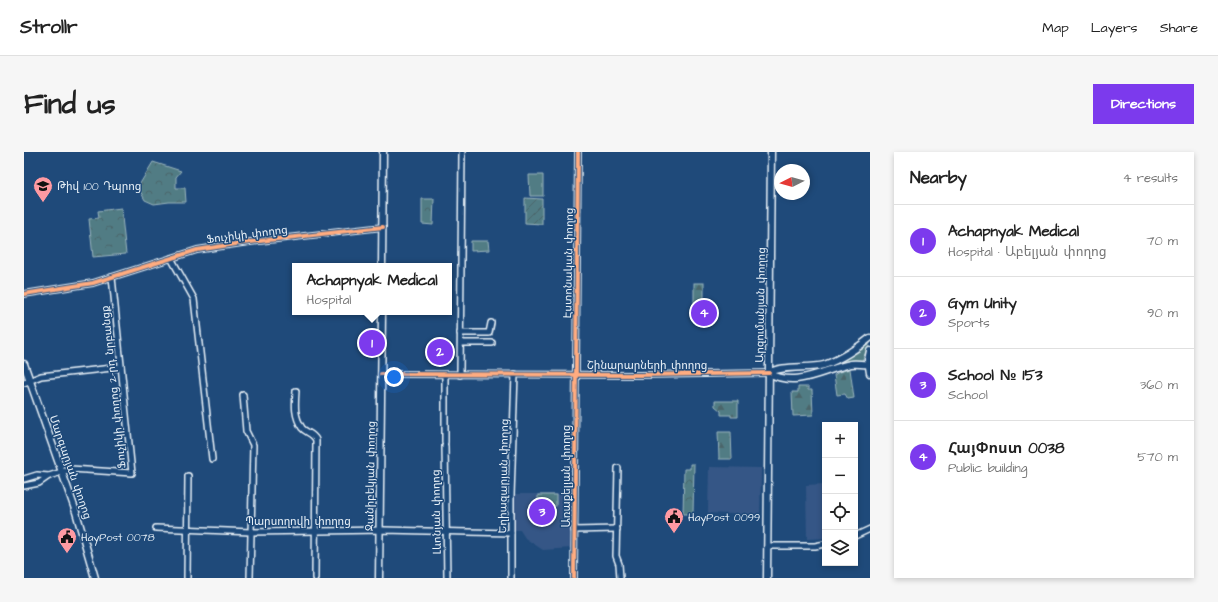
<!DOCTYPE html>
<meta charset="utf-8">
<style>
body{margin:0;font-family:"Architects Daughter","Noto Sans Armenian",sans-serif;background:#f6f6f6;color:#222}
.controls{position:absolute;right:12px;bottom:12px;display:grid;overflow:hidden;border-radius:0px;box-shadow:0 2px 6px #0003}
.controls button{width:36px;height:36px;display:grid;place-items:center;padding:0;border:0;border-bottom:1px solid #e0e0e0;background:#fff;color:#222;font:20px sans-serif}
.compass{position:absolute;left:750px;top:12px;width:36px;height:36px;border-radius:50%;background:#fff;box-shadow:0 2px 6px #0003;rotate:264deg}
.you{position:absolute;left:370px;top:225px;width:14px;height:14px;margin:-10px;border:3px solid #fff;border-radius:50%;background:#1a73e8;box-shadow:0 0 0 6px #1a73e833}
.badge{display:grid;place-items:center;width:26px;height:26px;border-radius:50%;background:#7c3aed;color:#fff;font-size:13px;font-weight:700}
.pin{position:absolute;translate:-50% -50%;border:2px solid #fff;box-shadow:0 1px 4px #0006}
.popup{position:absolute;left:268px;top:111px;width:160px;height:52px;box-sizing:border-box;display:grid;place-content:center;border-radius:0px;background:#fff;filter:drop-shadow(0 1px 3px #0005);font-size:13px;white-space:nowrap;color:#767676}
.popup b{font-size:15px;color:#222}
.popup::after{content:'';position:absolute;left:50%;top:100%;margin-left:-8px;border:8px solid transparent;border-top-color:#fff}
.list{margin:0;padding:0;list-style:none}
h2{display:flex;justify-content:space-between;align-items:center;height:52px;margin:0;padding:0 16px;font-size:17px}
h2 small{font-size:13px;font-weight:400;color:#767676}
.list li{display:grid;grid-template-columns:26px 1fr auto;gap:12px;align-items:center;box-sizing:border-box;height:72px;padding:0 16px;border-top:1px solid #e0e0e0}
.list b{display:block;font-size:15px;white-space:nowrap}
.list p{margin:0;font-size:13px;white-space:nowrap;color:#767676}
.list em{font-size:13px;font-style:normal;color:#767676}
.icon{flex:none;width:22px;height:22px;fill:none;stroke:currentColor;stroke-width:2;stroke-linecap:round;stroke-linejoin:round}
.map{position:relative;flex:none;width:846px;height:426px;overflow:hidden;border-radius:0px}
header{display:flex;align-items:center;gap:24px;box-sizing:border-box;height:56px;padding:0 20px;background:#fff;border-bottom:1px solid #e0e0e0}
header strong{font-size:19px}
nav{display:flex;gap:22px;margin-inline-start:auto;font-size:14px}
.intro{display:flex;align-items:center;justify-content:space-between;box-sizing:border-box;height:96px;padding:0 24px}
h1{margin:0;font-size:28px}
.button{padding:10px 18px;border-radius:0px;background:#7c3aed;color:#fff;font-size:14px;font-weight:700}
main{display:flex;gap:24px;padding:0 24px}
aside{flex:1;background:#fff;border-radius:0px;box-shadow:0 2px 6px #0003}
.map>svg:first-child{display:block}
</style>
<header>
<strong>Strollr</strong>
<nav><a>Map</a><a>Layers</a><a>Share</a></nav>
</header>
<div class="intro"><h1>Find us</h1><a class="button">Directions</a></div>
<main>
<div class="map">
<svg width="846" height="426" viewBox="0 0 846 426">
<defs>
<pattern id="forest-firs" width="22" height="20" patternUnits="userSpaceOnUse"><rect width="22" height="20" fill="#517c84"/><path d="M5 1l3.5 6h-7zM16 11l3.5 6h-7z" fill="#4c656a"/></pattern>
<pattern id="park-crowns" width="20" height="18" patternUnits="userSpaceOnUse"><rect width="20" height="18" fill="#517c84"/><path d="M2 6a3 3 0 1 1 6 0M12 15a3 3 0 1 1 6 0" fill="none" stroke="#4c656a"/></pattern>
<pattern id="garden-furrows" width="10" height="10" patternUnits="userSpaceOnUse"><rect width="10" height="10" fill="#517c84"/><path d="M-1 1l2-2M0 10L10 0M9 11l2-2" fill="none" stroke="#4c656a"/></pattern>
</defs>
<rect width="100%" height="100%" fill="#1f4a7a"/>
<filter id="ink" filterUnits="userSpaceOnUse"><feTurbulence type="fractalNoise" baseFrequency=".025" numOctaves="2"/><feDisplacementMap in="SourceGraphic" scale="8" xChannelSelector="R" yChannelSelector="G"/><feConvolveMatrix kernelMatrix="1 2 1 2 8 2 1 2 1" color-interpolation-filters="sRGB"/></filter>
<g filter="url(#ink)">
<!-- built -->
<g fill="#365786">
<path d="M 685,315 L 737,316 L 736,363 L 684,361 Z"/>
<path d="M 801,332 L 801,386 L 783,387 L 782,333 Z"/>
<path d="M 488,342 L 546,342 L 547,396 L 519,398 L 501,386 L 496,378 L 489,378 Z"/>
</g>
<!-- grass -->
<g fill="#517c84" stroke="#9cb6be">
<path d="M 505,23 L 519,23 L 519,44 L 506,44 Z"/>
<path d="M 447,89 L 464,89 L 465,98 L 447,99 Z"/>
<path d="M 846,191 L 837,211 L 804,216 L 806,213 Z"/>
<rect x="514" y="343" width="18" height="11"/>
</g>
<!-- forest -->
<g fill="url(#forest-firs)" stroke="#9cb6be">
<rect x="670" y="131" width="10" height="22"/>
<path d="M 826,217 L 830,246 L 824,247 L 821,242 L 813,243 L 810,223 L 815,220 Z"/>
<path d="M 774,235 L 784,235 L 784,238 L 788,238 L 789,263 L 769,264 L 768,240 L 774,240 Z"/>
<path d="M 691,249 L 714,249 L 714,265 L 707,265 L 707,263 L 697,263 L 697,259 L 691,254 Z"/>
<path d="M 694,280 L 707,280 L 708,307 L 695,307 Z"/>
</g>
<!-- park -->
<g fill="url(#park-crowns)" stroke="#9cb6be">
<path d="M 129,10 L 157,19 L 152,25 L 152,36 L 161,36 L 162,50 L 145,50 L 130,52 L 121,48 L 114,35 Z"/>
<path d="M 398,47 L 410,47 L 409,73 L 398,72 Z"/>
<path d="M 97,56 L 102,102 L 69,105 L 65,67 L 75,66 L 74,59 Z"/>
<path d="M 666,312 L 670,312 L 669,362 L 659,362 L 660,317 L 666,317 Z"/>
</g>
<!-- garden -->
<path fill="url(#garden-furrows)" stroke="#9cb6be" d="M 501,46 L 518,47 L 518,72 L 501,71 Z"/>
<g fill="none" stroke-linecap="round" stroke-linejoin="round">
<!-- minor casing -->
<g stroke="#e8f1f8" stroke-width="8">
<g id="minor">
<path d="M 147,106 L 170,147 L 188,307"/>
<path d="M 0,142 L 69,131 L 173,98 L 218,91 L 359,75"/>
<path d="M 436,181 L 465,181 L 467,171"/>
<path d="M 437,191 L 468,191"/>
<path d="M 357,222 L 616,223 L 745,221"/>
<path d="M 421,223 L 421,290"/>
<path d="M 436,223 L 438,0"/>
<path d="M 0,231 L 17,224 L 97,215"/>
<path d="M 272,239 C 271,253 270,264 278,276 C 282,281 289,281 292,288 L 291,426"/>
<path d="M 219,243 L 222,279 L 229,293 L 226,426"/>
<path d="M 421,294 L 423,426"/>
<path d="M 594,316 L 592,404 L 595,412 L 596,426"/>
<path d="M 0,327 L 13,323 L 25,324"/>
<path d="M 0,334 L 15,331 L 25,324 L 47,317 L 108,321 L 88,125"/>
<path d="M 132,376 L 227,380 L 360,378 L 487,381"/>
<path d="M 550,378 L 593,377"/>
<path d="M 831,384 L 846,377"/>
<path d="M 744,394 L 791,394 L 801,392"/>
<path d="M 163,426 L 164,324"/>
<path d="M 487,426 L 487,344 L 491,222"/>
<path d="M 550,426 L 554,0"/>
</g>
</g>
<!-- major casing -->
<g stroke="#e8f1f8" stroke-width="9">
<g id="major">
<path d="M 358,114 L 359,0"/>
<path d="M 846,199 L 844,208 L 846,221"/>
<path d="M 0,212 L 52,360 L 71,426"/>
<path d="M 745,221 C 757,213 784,217 800,213 C 815,208 834,196 846,186"/>
<path d="M 745,221 C 772,237 800,217 827,212 C 833,211 840,213 846,212"/>
<path d="M 355,426 L 358,160"/>
<path d="M 743,426 L 747,0"/>
</g>
</g>
<!-- minor -->
<use href="#minor" stroke="#1f4a7a" stroke-width="5"/>
<!-- major -->
<use href="#major" stroke="#1f4a7a" stroke-width="6"/>
<!-- cycleway casing -->
<g stroke="#1f4a7a" stroke-width="6">
<g id="cycleway">
<path d="M 0,142 L 69,131 L 173,98 L 218,91 L 359,75"/>
<path d="M 357,222 L 616,223 L 745,221"/>
<path d="M 550,426 L 554,0"/>
</g>
</g>
<!-- cycleway -->
<use href="#cycleway" stroke="#ffac80" stroke-width="4"/>
</g>
</g>
<!-- icons -->
<defs>
<g id="school-pin" transform="scale(1)"><path d="M0 17L-7.5 6A9.5 9.5 0 1 1 7.5 6Z" fill="#ff9aa2" stroke="#1f4a7a"/><path d="M0-5L7-2L0 1L-7-2ZM-4 1L0 2.5L4 1V4Q0 6-4 4Z" fill="#111"/></g>
<g id="civic-pin" transform="scale(1)"><path d="M0 17L-7.5 6A9.5 9.5 0 1 1 7.5 6Z" fill="#ff9aa2" stroke="#1f4a7a"/><path d="M-.6-6.5H3V-4.5H.6V-3L4-1V1h2V6H-6V1h2V-1L-.6-3ZM-1.2 2.5V6h2.4V2.5Z" fill="#111"/></g>
</defs>
<g fill-rule="evenodd">
<use href="#school-pin" x="19" y="34"/>
<use href="#civic-pin" x="650" y="365"/>
<use href="#civic-pin" x="43" y="385"/>
</g>
<g text-anchor="middle" stroke-width="3" stroke-linejoin="round" paint-order="stroke">
<!-- poi labels -->
<g font-size="11" fill="#e8f1f8" stroke="#1f4a7a" text-anchor="start">
<text x="33" y="38">Թիվ 100 Դպրոց</text>
<text x="664" y="369">HayPost 0099</text>
<text x="57" y="389">HayPost 0078</text>
</g>
<!-- street labels -->
<g font-size="11" fill="#e8f1f8" stroke="#1f4a7a">
<text transform="translate(223 82) rotate(-7)" y="4">Ֆուչիկի փողոց</text>
<text transform="translate(544 111) rotate(-89)" y="4">Էստոնական փողոց</text>
<text transform="translate(736 153) rotate(-89)" y="4">Արզումանյան փողոց</text>
<text x="623" y="217">Շինարարների փողոց</text>
<text transform="translate(89 235) rotate(-96)" y="4">Ֆուչիկի փողոց 2-րդ նրբանցք</text>
<text transform="translate(47 315) rotate(71)" y="4">Մարգարյան փողոց</text>
<text transform="translate(346 324) rotate(-89)" y="4">Ջանիբեկյան փողոց</text>
<text transform="translate(479 324) rotate(-89)" y="4">Եղիազարյան փողոց</text>
<text transform="translate(542 324) rotate(-90)" y="4">Առաքելյան փողոց</text>
<text transform="translate(412 360) rotate(-91)" y="4">Լևոնյան փողոց</text>
<text x="274" y="373">Պարսողովի փողոց</text>
</g>
</g>
</svg>
<div class="controls">
<button>+</button>
<button>−</button>
<button><svg class="icon" aria-label="locate" viewBox="0 0 24 24"><circle cx="12" cy="12" r="6"/><path d="M12 2v4M12 18v4M2 12h4M18 12h4"/></svg></button>
<button><svg class="icon" aria-label="layers" viewBox="0 0 24 24"><path d="M12 4l9 5-9 5-9-5zM3 14l9 5 9-5"/></svg></button>
</div>
<svg class="compass" viewBox="-18 -18 36 36"><path d="M0-13l5 13h-10z" fill="#e53935"/><path d="M0 13l5-13h-10z" fill="#767676"/></svg>
<div class="you"></div>
<div class="pin badge" style="left:348px;top:191px">1</div>
<div class="popup"><b>Achapnyak Medical</b>Hospital</div>
<div class="pin badge" style="left:416px;top:200px">2</div>
<div class="pin badge" style="left:518px;top:360px">3</div>
<div class="pin badge" style="left:680px;top:161px">4</div>
</div>
<aside>
<h2>Nearby<small>4 results</small></h2>
<ul class="list">
<li><span class="badge">1</span><div><b>Achapnyak Medical</b><p>Hospital · Աբելյան փողոց</p></div><em>70 m</em></li>
<li><span class="badge">2</span><div><b>Gym Unity</b><p>Sports</p></div><em>90 m</em></li>
<li><span class="badge">3</span><div><b>School № 153</b><p>School</p></div><em>360 m</em></li>
<li><span class="badge">4</span><div><b>ՀայՓոստ 0038</b><p>Public building</p></div><em>570 m</em></li>
</ul>
</aside>
</main>
